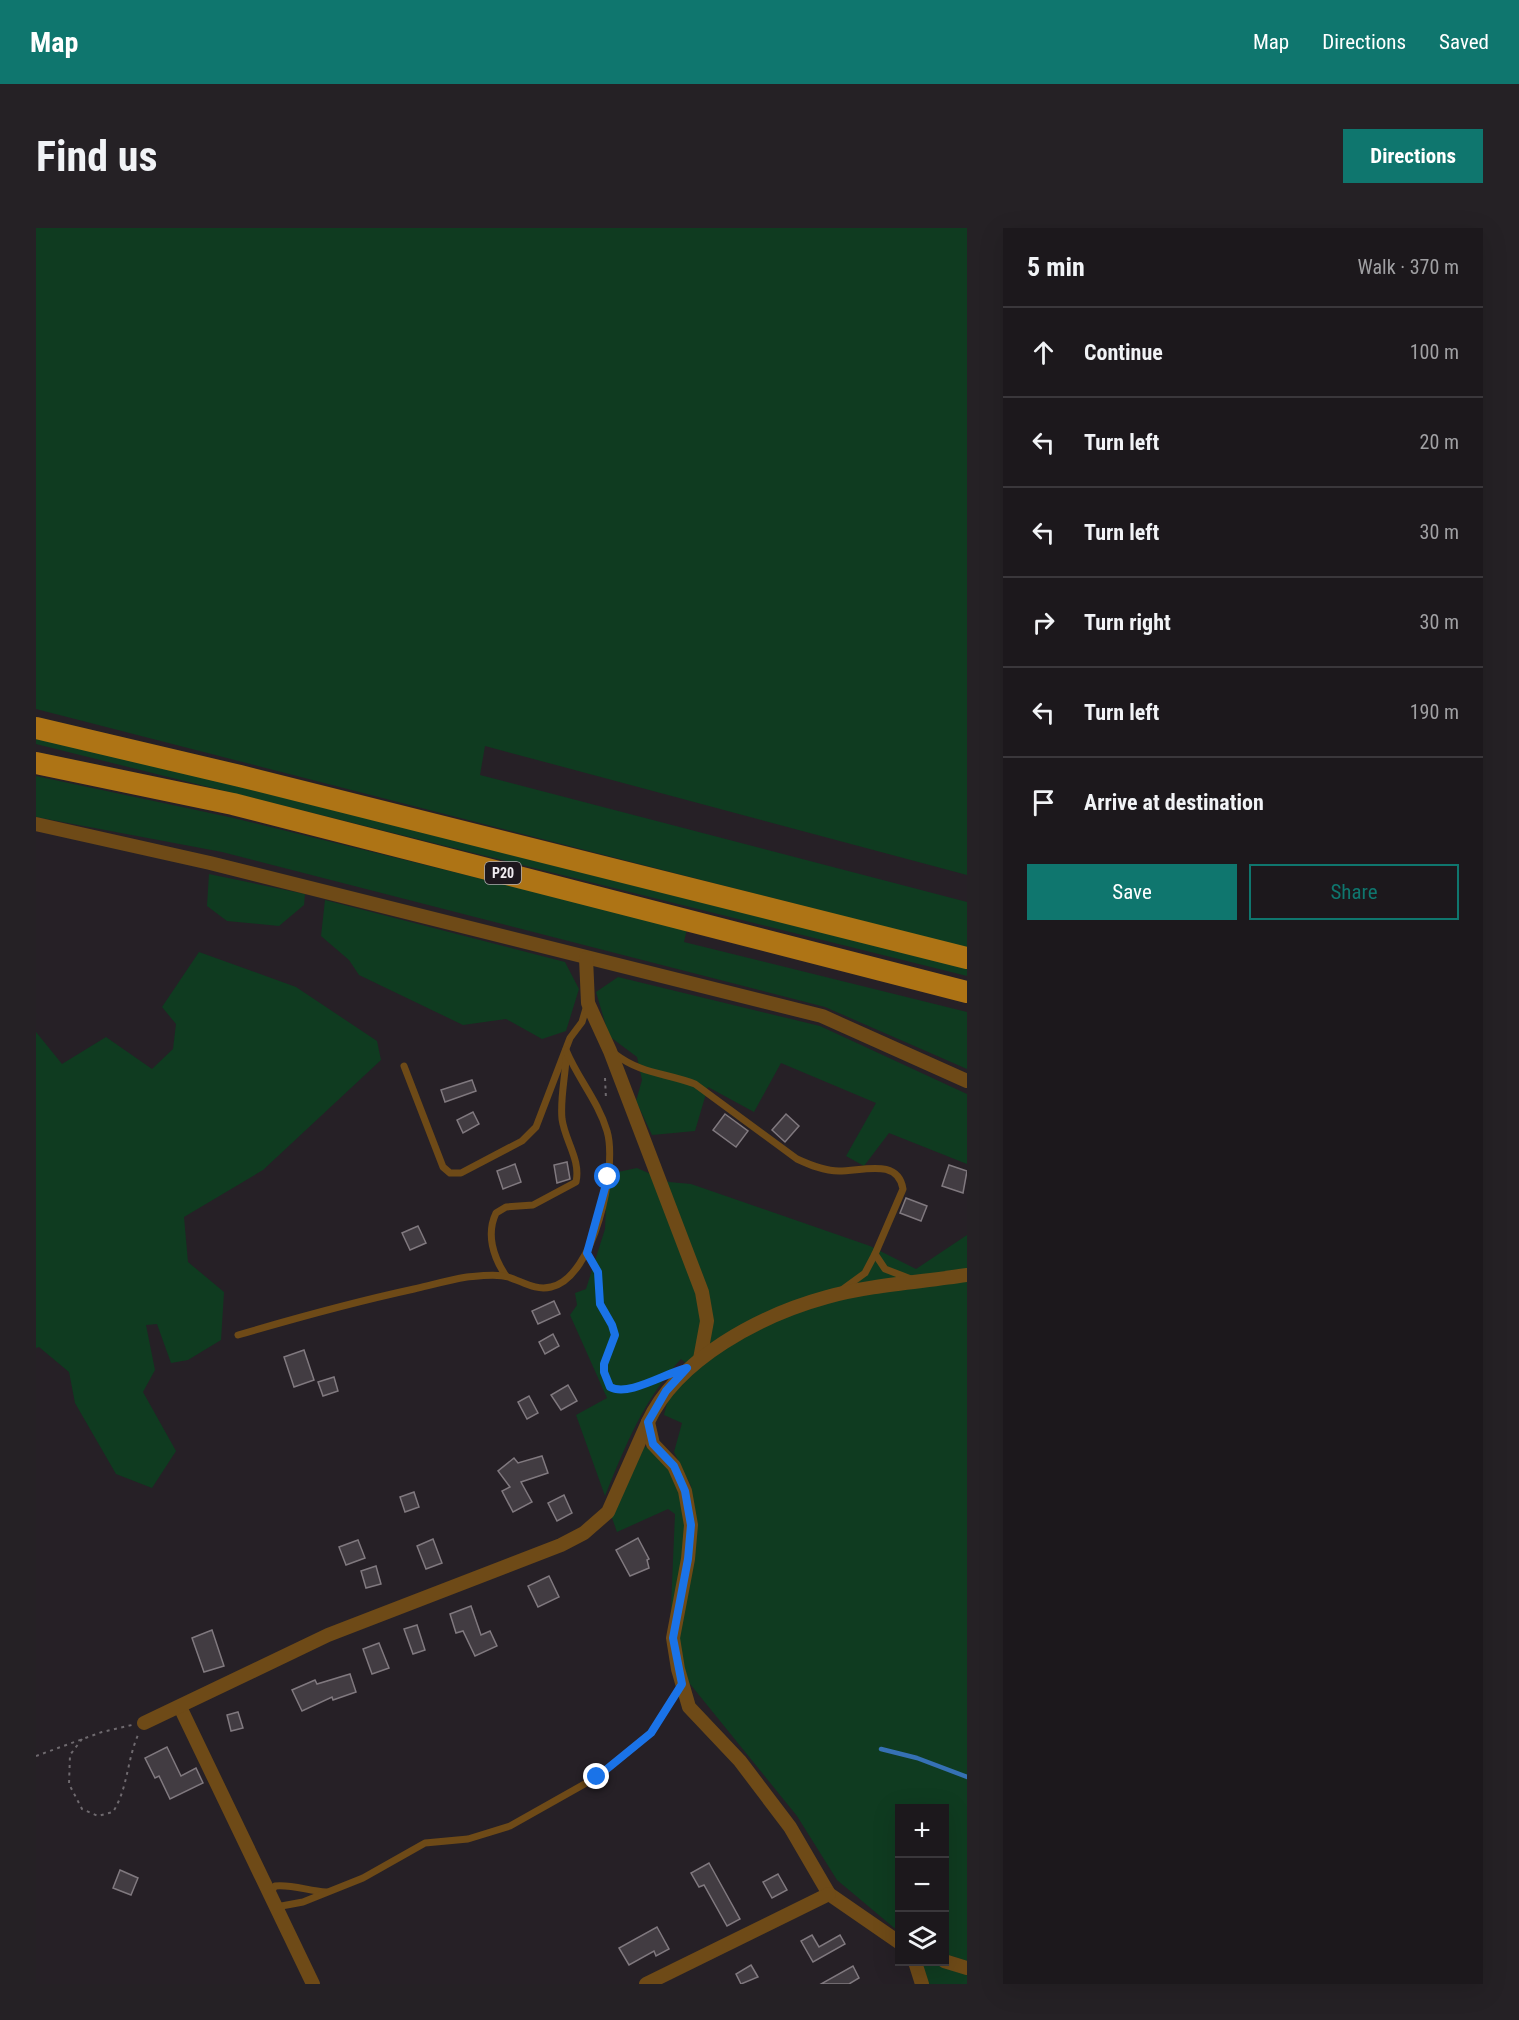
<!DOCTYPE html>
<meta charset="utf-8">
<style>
body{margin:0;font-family:"Roboto Condensed",sans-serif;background:#252125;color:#f1f3f6}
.controls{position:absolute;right:18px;bottom:18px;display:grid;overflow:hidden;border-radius:0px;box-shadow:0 6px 24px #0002}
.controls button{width:54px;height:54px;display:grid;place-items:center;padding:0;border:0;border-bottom:2px solid #3a373b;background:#1c181c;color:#f1f3f6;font:30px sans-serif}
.stop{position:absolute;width:18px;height:18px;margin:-14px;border:4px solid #1a73e8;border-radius:50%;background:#fff}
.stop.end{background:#1a73e8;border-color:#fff;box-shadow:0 2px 6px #0008}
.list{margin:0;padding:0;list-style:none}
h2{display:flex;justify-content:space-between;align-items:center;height:78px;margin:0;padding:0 24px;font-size:26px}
h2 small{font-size:20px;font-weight:400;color:#a0a0a3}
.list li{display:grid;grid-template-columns:39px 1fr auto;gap:18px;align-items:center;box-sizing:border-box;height:90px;padding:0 24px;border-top:2px solid #3a373b}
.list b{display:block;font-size:22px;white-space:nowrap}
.list em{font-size:20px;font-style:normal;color:#a0a0a3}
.actions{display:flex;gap:12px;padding:18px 24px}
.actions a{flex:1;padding:14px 0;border:2px solid #0f766e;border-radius:0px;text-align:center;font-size:21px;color:#0f766e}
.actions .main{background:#0f766e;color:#fff}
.icon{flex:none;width:33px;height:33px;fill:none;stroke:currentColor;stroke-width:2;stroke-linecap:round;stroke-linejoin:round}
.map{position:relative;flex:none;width:931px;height:1756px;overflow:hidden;border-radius:0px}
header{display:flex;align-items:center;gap:36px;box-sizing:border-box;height:84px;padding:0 30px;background:#0f766e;color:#fff}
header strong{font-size:28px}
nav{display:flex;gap:33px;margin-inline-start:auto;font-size:21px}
.intro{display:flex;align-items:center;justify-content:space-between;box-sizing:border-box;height:144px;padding:0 36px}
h1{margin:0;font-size:42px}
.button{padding:15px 27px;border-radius:0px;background:#0f766e;color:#fff;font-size:21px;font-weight:700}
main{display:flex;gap:36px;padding:0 36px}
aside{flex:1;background:#1c181c;border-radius:0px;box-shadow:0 6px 24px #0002}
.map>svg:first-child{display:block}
</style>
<header>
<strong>Map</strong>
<nav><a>Map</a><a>Directions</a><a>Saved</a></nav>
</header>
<div class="intro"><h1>Find us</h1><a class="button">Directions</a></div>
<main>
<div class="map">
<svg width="931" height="1756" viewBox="0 0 931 1756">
<rect width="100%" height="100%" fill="#262026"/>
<!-- green -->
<g fill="#0f3b20">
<path d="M 0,0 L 931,0 L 931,647 L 449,518 L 444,547 L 931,674 L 931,720 L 0,481 Z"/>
<path d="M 0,506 L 931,737 L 931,748 L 0,516 Z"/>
<path d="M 0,548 L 193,589 L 651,701 L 648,714 L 931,784 L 931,841 L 789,779 L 186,624 L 0,589 Z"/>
<path d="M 173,646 L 269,666 L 268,677 L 243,698 L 191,693 L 171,678 Z"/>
<path d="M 289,672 L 529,734 L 543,761 L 530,803 L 506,811 L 470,791 L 427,797 L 323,747 L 313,732 L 285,708 Z"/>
<path d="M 163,724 L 260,759 L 341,813 L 345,832 L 227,942 L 148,989 L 152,1034 L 188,1064 L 185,1112 L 152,1132 L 135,1135 L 121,1096 L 110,1097 L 119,1142 L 107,1164 L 140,1223 L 116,1260 L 80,1246 L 39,1175 L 33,1144 L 3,1119 L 0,1120 L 0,804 L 26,836 L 70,809 L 116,841 L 137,821 L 140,796 L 126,779 Z"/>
<path d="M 582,749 L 784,798 L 931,866 L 931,936 L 853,905 L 828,938 L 810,928 L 840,875 L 745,835 L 718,884 L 672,859 L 659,903 L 616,907 L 600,873 L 606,852 L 601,829 L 573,808 L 560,764 Z"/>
<path d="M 601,940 L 633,954 L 655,956 L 834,1018 L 880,1041 L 931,1007 L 931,1733 L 909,1726 L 908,1580 L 864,1580 L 863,1704 L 801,1652 L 761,1588 L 650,1451 L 641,1411 L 659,1296 L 655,1258 L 638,1224 L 646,1195 L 628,1187 L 633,1166 L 657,1141 L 645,1131 C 608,1171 589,1218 569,1268 L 540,1187 L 571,1170 L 534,1087 L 541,1077 L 539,1065 L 550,1061 L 569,1001 L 570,976 L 577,945 Z"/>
<path d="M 605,1218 L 614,1220 C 621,1228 629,1236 635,1245 C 665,1290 642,1353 634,1402 L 639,1286 L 632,1281 L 581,1304 L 575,1287 Z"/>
<path d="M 884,1734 L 898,1734 L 931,1745 L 931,1756 L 890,1756 Z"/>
</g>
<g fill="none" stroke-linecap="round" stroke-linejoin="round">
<!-- stream -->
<path stroke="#3671b4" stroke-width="4.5" d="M 845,1521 L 881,1530 L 931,1549"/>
</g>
<!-- building -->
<g fill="#423c42" stroke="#80797f" stroke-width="1.5">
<path d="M 436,852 L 440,863 L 409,874 L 405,862 Z"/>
<path d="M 437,884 L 443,896 L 427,905 L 421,892 Z"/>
<path d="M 689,886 L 712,903 L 700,919 L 677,902 Z"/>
<path d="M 750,886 L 763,898 L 749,914 L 736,902 Z"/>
<path d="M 531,934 L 534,951 L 521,955 L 518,937 Z"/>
<path d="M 479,936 L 485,954 L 467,961 L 461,943 Z"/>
<path d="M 913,937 L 931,943 L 927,965 L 906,958 Z"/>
<path d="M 870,970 L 891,978 L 885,993 L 864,985 Z"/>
<path d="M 382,998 L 390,1015 L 374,1022 L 366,1005 Z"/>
<path d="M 518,1073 L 524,1086 L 502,1096 L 496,1083 Z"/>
<path d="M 517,1106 L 523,1118 L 509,1126 L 503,1114 Z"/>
<path d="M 268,1122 L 278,1152 L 258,1159 L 248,1129 Z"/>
<path d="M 298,1149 L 302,1163 L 287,1168 L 282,1154 Z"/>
<path d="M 532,1157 L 541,1173 L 525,1182 L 515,1167 Z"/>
<path d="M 493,1168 L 502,1185 L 491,1191 L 482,1174 Z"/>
<path d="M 506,1228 L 512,1245 L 485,1254 L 496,1274 L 477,1284 L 466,1263 L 474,1259 L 462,1243 L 478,1230 L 482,1235 Z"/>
<path d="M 378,1264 L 383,1279 L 369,1284 L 364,1269 Z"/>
<path d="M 528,1267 L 536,1285 L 521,1293 L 512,1275 Z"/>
<path d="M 602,1310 L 613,1331 L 611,1332 L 613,1340 L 594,1348 L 580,1322 Z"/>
<path d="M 397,1311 L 406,1335 L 390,1341 L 381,1318 Z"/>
<path d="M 322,1312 L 329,1330 L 310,1337 L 303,1319 Z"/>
<path d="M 340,1338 L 345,1356 L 330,1360 L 325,1343 Z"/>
<path d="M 513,1348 L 523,1369 L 502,1379 L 492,1358 Z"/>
<path d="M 435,1378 L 445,1407 L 454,1403 L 461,1418 L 439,1428 L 427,1403 L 420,1405 L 414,1386 Z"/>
<path d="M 381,1397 L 389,1422 L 377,1426 L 368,1401 Z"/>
<path d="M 176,1402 L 188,1438 L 168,1444 L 156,1410 Z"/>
<path d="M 343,1415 L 353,1440 L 336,1446 L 327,1421 Z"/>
<path d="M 314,1446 L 320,1464 L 297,1472 L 296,1469 L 266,1483 L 256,1462 L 279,1452 L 281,1456 Z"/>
<path d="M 202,1484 L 207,1500 L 195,1503 L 191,1487 Z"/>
<path d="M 131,1519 L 145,1548 L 160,1540 L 167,1555 L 134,1571 L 123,1548 L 119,1550 L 109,1530 Z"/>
<path d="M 673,1635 L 704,1691 L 691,1698 L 668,1657 L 663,1659 L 655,1645 Z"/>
<path d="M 84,1642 L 102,1650 L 95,1667 L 77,1660 Z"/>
<path d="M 742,1646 L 751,1662 L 736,1670 L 727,1654 Z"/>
<path d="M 621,1699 L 633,1721 L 620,1728 L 618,1723 L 593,1737 L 583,1720 Z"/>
<path d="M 776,1707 L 783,1719 L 804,1707 L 809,1716 L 777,1734 L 765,1713 Z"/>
<path d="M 715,1737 L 722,1749 L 705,1756 L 700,1746 Z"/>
<path d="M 817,1738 L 823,1750 L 813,1756 L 785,1756 Z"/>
</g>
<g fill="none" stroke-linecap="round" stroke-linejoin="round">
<!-- path -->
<g stroke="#6f6a6f" stroke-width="2" stroke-dasharray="3 4.5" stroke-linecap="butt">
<path d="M 569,850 L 570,871"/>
<path d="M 557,1035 C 565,1049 559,1062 564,1076 C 568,1086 578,1094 578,1105 C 580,1129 561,1128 574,1159 L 590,1163 L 627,1147"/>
<path d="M 46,1511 L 34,1527 L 33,1556 L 46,1581 L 62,1588 L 77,1584 C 92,1560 91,1532 102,1507"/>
<path d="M 0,1528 L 66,1504 L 96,1497"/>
</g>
<!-- service -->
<g stroke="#6e4a17" stroke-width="7">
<path d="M 579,826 C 605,846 630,845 659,856 L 761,931 C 774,937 788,943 803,943 C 827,943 862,930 867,961 L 839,1026 L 849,1041 L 875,1051"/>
<path d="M 368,838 L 407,939 L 414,945 L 425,945 L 486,913 L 500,899 L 534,810 L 546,794 L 551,777"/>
<path d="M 470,1048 C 457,1029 450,1006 460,985 L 470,979 L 497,977 L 540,954 C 545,932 529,913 526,891 C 524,872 529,850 530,831"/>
<path d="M 807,1061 L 829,1045 L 839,1026"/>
<path d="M 202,1107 C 260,1090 318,1074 378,1061 C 395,1057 413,1052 431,1049 C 442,1048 461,1045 472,1049 C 486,1053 499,1063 515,1059 C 558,1050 582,940 571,903 C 562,873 542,851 530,822"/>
<path d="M 234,1666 L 239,1658 C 255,1656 273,1663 290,1664"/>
<path d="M 240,1679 L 267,1674 L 327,1650 L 389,1615 L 432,1611 L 474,1598 L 561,1549 L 615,1505 L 646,1456"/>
</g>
<!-- minor -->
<g stroke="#6e4a17" stroke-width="14">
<path d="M 0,596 L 174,635 L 786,788 L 931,853"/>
<path d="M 550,730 L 552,775 L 574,823 L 666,1064 L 671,1093 L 664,1131"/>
<path d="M 144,1479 L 277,1756"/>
<path d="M 108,1495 L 292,1407 L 525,1317 L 548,1305 L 572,1284 L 612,1194"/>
<path d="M 864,1715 L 793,1666 L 754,1599 L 704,1533 L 653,1479 L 642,1441 L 637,1410 L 652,1331 L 655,1297 L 649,1263 L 638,1238 L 617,1216 L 612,1194 C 641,1131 725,1087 791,1069 C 834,1057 886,1054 931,1047"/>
<path d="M 908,1733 L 931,1740"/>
<path d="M 879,1734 L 886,1756"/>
<path d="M 610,1756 L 793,1666"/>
</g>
<!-- primary -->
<g stroke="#ae7415" stroke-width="22">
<path d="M 0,500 L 204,548 L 931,730"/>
<path d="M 0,535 L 197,576 L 931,764"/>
</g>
</g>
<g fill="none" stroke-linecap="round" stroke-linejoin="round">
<!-- route -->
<path stroke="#1a73e8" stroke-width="8" d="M 561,1549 L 615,1505 L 646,1456 L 637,1410 L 652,1331 L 655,1297 L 649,1263 L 638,1238 L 617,1216 L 612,1194 L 630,1163 L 651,1140 C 629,1145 593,1169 574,1159 L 568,1144 L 568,1136 L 579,1107 L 576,1097 L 564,1076 L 562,1044 L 551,1025 L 572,949"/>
</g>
<g text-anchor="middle" stroke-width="4.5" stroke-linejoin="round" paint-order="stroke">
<!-- shield labels -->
<rect fill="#1d171d" stroke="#b1acb1" stroke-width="1.5" x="449" y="634" width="36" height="22" rx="4.5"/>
<g font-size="14" font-weight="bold" fill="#f0ecf0">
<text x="467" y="650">Р20</text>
</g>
</g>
</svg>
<div class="controls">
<button>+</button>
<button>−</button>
<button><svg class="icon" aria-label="layers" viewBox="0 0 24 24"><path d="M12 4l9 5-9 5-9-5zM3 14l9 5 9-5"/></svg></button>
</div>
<div class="stop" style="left:572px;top:949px"></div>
<div class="stop end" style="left:561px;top:1549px"></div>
</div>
<aside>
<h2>5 min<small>Walk · 370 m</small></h2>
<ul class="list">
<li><svg class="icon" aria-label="ahead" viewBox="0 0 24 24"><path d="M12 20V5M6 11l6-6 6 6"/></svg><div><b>Continue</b></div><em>100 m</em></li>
<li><svg class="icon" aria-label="left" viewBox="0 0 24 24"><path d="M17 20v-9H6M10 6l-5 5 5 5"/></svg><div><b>Turn left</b></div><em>20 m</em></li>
<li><svg class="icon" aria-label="left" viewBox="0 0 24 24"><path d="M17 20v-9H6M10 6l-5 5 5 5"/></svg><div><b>Turn left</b></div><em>30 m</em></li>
<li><svg class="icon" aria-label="right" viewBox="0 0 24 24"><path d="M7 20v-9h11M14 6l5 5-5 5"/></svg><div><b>Turn right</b></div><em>30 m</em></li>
<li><svg class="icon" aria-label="left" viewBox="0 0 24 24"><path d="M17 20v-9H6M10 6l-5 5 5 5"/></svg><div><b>Turn left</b></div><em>190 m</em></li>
<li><svg class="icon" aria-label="arrive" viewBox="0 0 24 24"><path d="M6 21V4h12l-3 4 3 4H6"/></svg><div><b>Arrive at destination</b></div></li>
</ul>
<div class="actions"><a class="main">Save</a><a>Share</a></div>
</aside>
</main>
